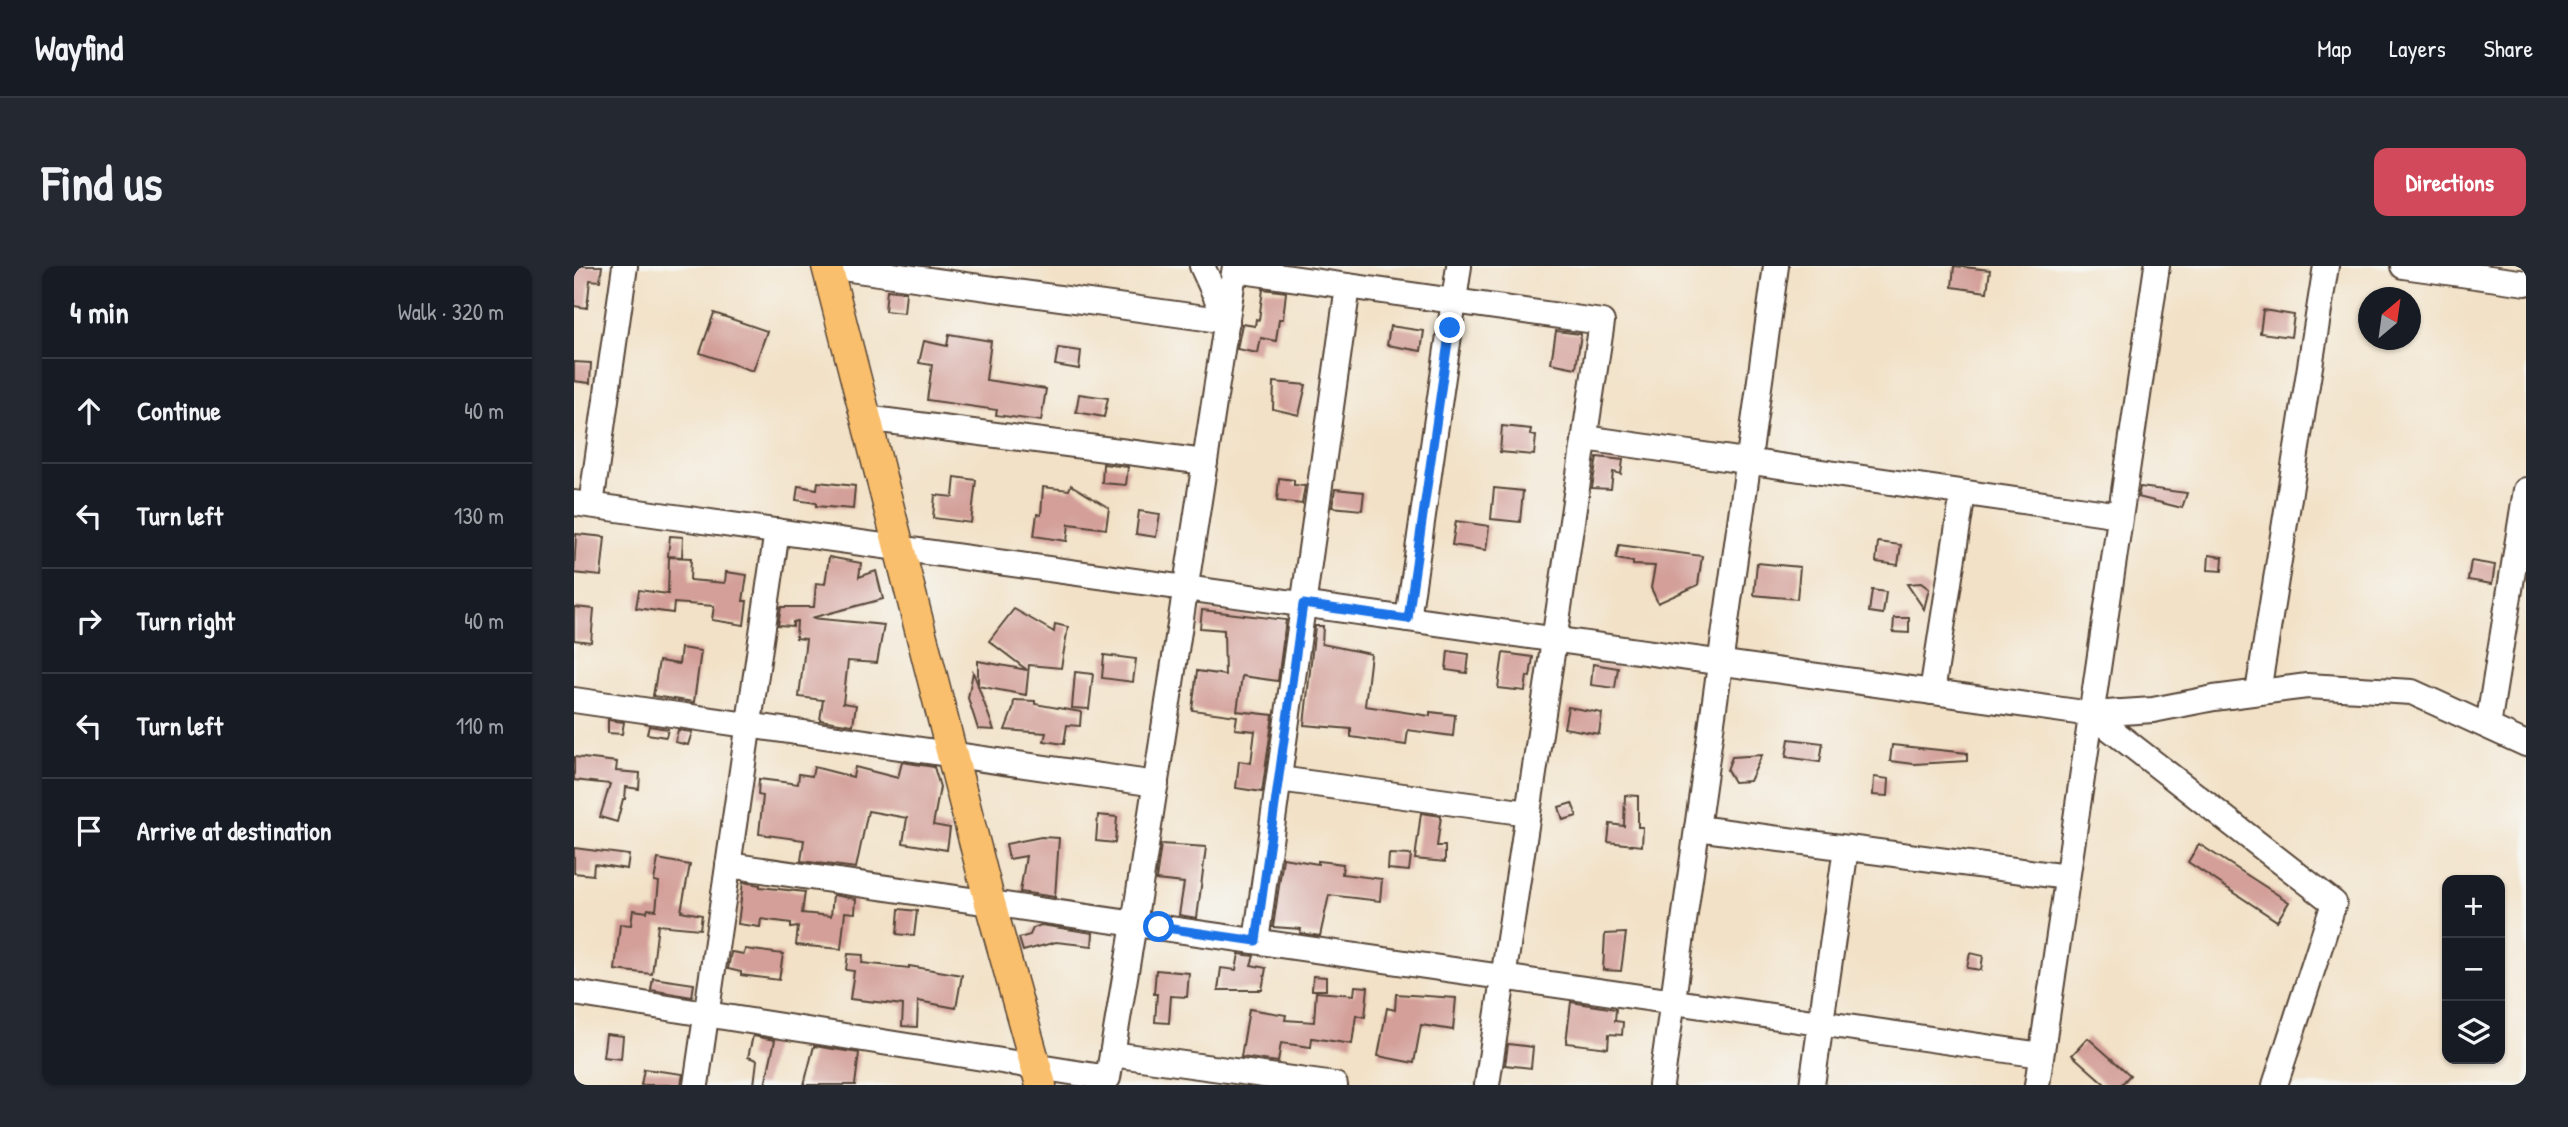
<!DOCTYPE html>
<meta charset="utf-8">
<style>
body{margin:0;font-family:"Patrick Hand",sans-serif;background:#242831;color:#f1f3f6}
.controls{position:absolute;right:21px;bottom:21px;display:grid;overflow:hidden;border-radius:14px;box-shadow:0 2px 5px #0004}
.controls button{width:63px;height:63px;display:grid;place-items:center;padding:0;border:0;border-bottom:2px solid #363941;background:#171b24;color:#f1f3f6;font:35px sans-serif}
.compass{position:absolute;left:1784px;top:21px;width:63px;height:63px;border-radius:50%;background:#171b24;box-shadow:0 2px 5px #0004;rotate:29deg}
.stop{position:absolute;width:21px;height:21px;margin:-16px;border:5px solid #1a73e8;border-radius:50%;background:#fff}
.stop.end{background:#1a73e8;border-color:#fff;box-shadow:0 2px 7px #0008}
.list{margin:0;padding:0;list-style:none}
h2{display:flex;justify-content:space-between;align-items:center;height:91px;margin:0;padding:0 28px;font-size:30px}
h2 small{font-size:23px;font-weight:400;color:#9ea1a6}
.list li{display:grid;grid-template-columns:46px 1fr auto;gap:21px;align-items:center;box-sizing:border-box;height:105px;padding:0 28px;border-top:2px solid #363941}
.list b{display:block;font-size:26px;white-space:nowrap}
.list em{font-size:23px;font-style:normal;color:#9ea1a6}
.icon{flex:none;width:38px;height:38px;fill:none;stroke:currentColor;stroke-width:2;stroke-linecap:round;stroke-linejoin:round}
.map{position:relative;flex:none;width:1952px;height:819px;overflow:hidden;border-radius:14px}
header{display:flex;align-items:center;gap:42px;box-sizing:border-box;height:98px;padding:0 35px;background:#171b24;border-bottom:2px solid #363941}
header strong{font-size:33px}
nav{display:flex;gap:38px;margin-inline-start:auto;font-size:24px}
.intro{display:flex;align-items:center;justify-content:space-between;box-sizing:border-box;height:168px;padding:0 42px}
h1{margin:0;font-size:49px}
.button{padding:18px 32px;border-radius:14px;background:#d1495b;color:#fff;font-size:24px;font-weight:700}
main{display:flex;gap:42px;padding:0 42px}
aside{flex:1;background:#171b24;border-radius:14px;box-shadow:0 2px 5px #0004}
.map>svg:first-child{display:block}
</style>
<header>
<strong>Wayfind</strong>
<nav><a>Map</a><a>Layers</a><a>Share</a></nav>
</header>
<div class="intro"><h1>Find us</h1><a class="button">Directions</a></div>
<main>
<aside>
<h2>4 min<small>Walk · 320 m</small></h2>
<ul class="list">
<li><svg class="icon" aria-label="ahead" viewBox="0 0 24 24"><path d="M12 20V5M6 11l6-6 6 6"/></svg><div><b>Continue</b></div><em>40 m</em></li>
<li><svg class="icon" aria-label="left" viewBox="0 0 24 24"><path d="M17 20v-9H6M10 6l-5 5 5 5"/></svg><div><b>Turn left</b></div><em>130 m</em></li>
<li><svg class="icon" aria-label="right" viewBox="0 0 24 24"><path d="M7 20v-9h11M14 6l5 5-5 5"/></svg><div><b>Turn right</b></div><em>40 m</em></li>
<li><svg class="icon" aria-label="left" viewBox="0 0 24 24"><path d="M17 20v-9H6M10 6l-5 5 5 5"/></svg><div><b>Turn left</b></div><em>110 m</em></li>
<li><svg class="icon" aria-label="arrive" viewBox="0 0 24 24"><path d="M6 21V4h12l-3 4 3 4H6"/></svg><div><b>Arrive at destination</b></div></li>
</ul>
</aside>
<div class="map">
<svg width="1952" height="819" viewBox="0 0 1952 819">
<rect width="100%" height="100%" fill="#f6f6f2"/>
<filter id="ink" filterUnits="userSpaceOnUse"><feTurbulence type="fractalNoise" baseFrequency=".0143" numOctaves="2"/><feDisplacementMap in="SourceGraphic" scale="14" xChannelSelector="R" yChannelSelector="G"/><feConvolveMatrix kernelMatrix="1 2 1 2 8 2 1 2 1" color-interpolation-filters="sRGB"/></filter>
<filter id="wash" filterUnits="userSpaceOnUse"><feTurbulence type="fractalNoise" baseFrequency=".00686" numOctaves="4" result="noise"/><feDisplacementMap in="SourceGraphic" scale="28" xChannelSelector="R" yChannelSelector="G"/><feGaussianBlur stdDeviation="1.57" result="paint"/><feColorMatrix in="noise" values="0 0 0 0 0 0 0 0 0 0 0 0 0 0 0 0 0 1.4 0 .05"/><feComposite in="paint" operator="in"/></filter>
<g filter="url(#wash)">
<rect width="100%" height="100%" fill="#f2e1c6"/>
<g id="blocks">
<!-- building -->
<g fill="#d39f98">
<path d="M 0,0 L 28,0 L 26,15 L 16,14 L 13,42 L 0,40 Z"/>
<path d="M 1380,0 L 1416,4 L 1413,26 L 1378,21 Z"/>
<path d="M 689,23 L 712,26 L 709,53 L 705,53 L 702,75 L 687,72 L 684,87 L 663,83 L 668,58 L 681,60 L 682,53 L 685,54 Z"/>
<path d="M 313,24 L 332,26 L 330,47 L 311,45 Z"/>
<path d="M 1689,44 L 1720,49 L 1717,71 L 1686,67 Z"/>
<path d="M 140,47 L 193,65 L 179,105 L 126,87 Z"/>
<path d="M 816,60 L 850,65 L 847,85 L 813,79 Z"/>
<path d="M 982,65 L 1007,68 L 1002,102 L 977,97 Z"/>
<path d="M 375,68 L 417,75 L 412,114 L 472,123 L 467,155 L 422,149 L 423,144 L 353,134 L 358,99 L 345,97 L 350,75 L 373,80 Z"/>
<path d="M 484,82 L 507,85 L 505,103 L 481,99 Z"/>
<path d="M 0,96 L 17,97 L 16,117 L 0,115 Z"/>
<path d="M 700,116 L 732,119 L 725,149 L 699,143 Z"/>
<path d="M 505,128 L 534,132 L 530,151 L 502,146 Z"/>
<path d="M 928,160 L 957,163 L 956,169 L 962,170 L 960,189 L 926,186 Z"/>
<path d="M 1023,191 L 1049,194 L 1047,208 L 1039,206 L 1037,223 L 1018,222 Z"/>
<path d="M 529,198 L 554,201 L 552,219 L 528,217 Z"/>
<path d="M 381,211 L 402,214 L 397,257 L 359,252 L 361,229 L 379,231 Z"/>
<path d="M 705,212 L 720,214 L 720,219 L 731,220 L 728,238 L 703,235 Z"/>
<path d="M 244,216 L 281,220 L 279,243 L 242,240 L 242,237 L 222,234 L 224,220 L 243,223 Z"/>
<path d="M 497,219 L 535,242 L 532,263 L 495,258 L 493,275 L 460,270 L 463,248 L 467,249 L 469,221 L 495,224 Z"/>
<path d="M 1566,221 L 1613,227 L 1608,242 L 1564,231 Z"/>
<path d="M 920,222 L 949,225 L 946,256 L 917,253 Z"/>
<path d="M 761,223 L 790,226 L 788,244 L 758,241 Z"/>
<path d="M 565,245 L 586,248 L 582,271 L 562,268 Z"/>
<path d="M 882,255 L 915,260 L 912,284 L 878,279 Z"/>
<path d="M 2,268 L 31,271 L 27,310 L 0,307 Z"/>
<path d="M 96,270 L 109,271 L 108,291 L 94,290 Z"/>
<path d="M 1304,276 L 1327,279 L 1324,299 L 1302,296 Z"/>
<path d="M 1045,279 L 1128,290 L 1124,319 L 1084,337 L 1077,322 L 1081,300 L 1059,299 L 1059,296 L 1042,293 Z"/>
<path d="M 1635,289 L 1649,291 L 1648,305 L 1634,304 Z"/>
<path d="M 95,291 L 117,292 L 116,314 L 151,317 L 152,306 L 173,309 L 169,335 L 173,335 L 170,359 L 138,354 L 140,340 L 100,337 L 99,347 L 62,342 L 65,324 L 94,328 Z"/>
<path d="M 255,291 L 287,297 L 285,311 L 302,305 L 309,333 L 237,352 L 310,359 L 303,397 L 274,395 L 269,437 L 282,439 L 279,459 L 246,454 L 249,434 L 225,431 L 232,373 L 222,372 L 223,355 L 219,356 L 219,360 L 204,359 L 207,341 L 240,341 L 242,317 L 251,318 Z"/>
<path d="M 1897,295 L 1921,299 L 1918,318 L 1894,314 Z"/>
<path d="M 1183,297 L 1226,301 L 1223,333 L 1180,329 Z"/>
<path d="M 1347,317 L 1355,323 L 1350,343 L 1333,318 Z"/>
<path d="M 1298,324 L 1312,326 L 1309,348 L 1295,346 Z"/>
<path d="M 0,341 L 20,343 L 17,376 L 0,374 Z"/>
<path d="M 440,343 L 480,366 L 481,358 L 494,361 L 487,402 L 455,399 L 452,429 L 404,420 L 420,464 L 404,463 L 394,432 L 399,406 L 404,419 L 404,395 L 453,404 L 415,375 Z"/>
<path d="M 628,344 L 712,354 L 704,415 L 668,410 L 663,445 L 699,449 L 688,526 L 662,522 L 665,495 L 677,497 L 681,465 L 661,463 L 663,450 L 618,444 L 623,405 L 651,409 L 650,364 L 626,362 Z"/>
<path d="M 1320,352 L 1335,352 L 1335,367 L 1319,366 Z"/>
<path d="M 741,360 L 749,360 L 748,378 L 797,388 L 791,440 L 856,450 L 856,446 L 881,449 L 879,470 L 834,464 L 832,479 L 777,471 L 777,463 L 730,459 Z"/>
<path d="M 107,382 L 127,385 L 120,436 L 79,430 L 85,395 L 105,398 Z"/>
<path d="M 874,385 L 895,388 L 893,407 L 872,404 Z"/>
<path d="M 929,387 L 959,391 L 956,411 L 953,410 L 951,425 L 924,422 Z"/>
<path d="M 530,389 L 562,393 L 559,416 L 528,412 Z"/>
<path d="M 1019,398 L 1044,402 L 1041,422 L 1017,419 Z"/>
<path d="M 501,406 L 519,408 L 515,443 L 498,442 Z"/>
<path d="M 440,434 L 461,435 L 461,438 L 507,446 L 506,460 L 493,459 L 490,478 L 470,475 L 472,467 L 431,464 L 439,443 Z"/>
<path d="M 994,441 L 1028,447 L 1025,468 L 990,462 Z"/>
<path d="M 34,454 L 50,456 L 48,468 L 34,467 Z"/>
<path d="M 75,460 L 94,463 L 92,471 L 73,468 Z"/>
<path d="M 104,464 L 118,466 L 114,479 L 101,476 Z"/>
<path d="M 1215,473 L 1249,477 L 1246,496 L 1212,491 Z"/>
<path d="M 1318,479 L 1393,487 L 1393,495 L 1340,498 L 1316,495 Z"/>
<path d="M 1188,489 L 1176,515 L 1160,516 L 1153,504 L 1158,491 Z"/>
<path d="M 0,491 L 43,496 L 42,505 L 66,507 L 65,523 L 52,521 L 51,533 L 49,533 L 43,556 L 26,551 L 36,518 L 0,514 Z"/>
<path d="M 328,496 L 360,501 L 366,521 L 359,559 L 376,562 L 373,584 L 329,577 L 333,552 L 294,545 L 282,602 L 227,595 L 230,574 L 185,568 L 189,530 L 184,529 L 185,513 L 224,518 L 225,508 L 238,510 L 240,501 L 279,511 L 281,501 L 324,512 Z"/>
<path d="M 1300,511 L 1315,513 L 1314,530 L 1299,529 Z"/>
<path d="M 1051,529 L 1064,530 L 1064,561 L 1069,561 L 1068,580 L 1034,576 L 1036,558 L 1050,560 Z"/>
<path d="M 998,537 L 1003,550 L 989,554 L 985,541 Z"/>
<path d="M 847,547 L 867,550 L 863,580 L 871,580 L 871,596 L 841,593 Z"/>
<path d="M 524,549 L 543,551 L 541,577 L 522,575 Z"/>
<path d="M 467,571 L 485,572 L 481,631 L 446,626 L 452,590 L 435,593 L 432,578 Z"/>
<path d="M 587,578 L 632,581 L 623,652 L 605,649 L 610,617 L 582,614 Z"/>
<path d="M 1625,578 L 1715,636 L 1703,655 L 1614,596 Z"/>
<path d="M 0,582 L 55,589 L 53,603 L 20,598 L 19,609 L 0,607 Z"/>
<path d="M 815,588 L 837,589 L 835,605 L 814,603 Z"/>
<path d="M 709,592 L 744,598 L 744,595 L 769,598 L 768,608 L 808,613 L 806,635 L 755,629 L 746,670 L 726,667 L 727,663 L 699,661 Z"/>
<path d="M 84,593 L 116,599 L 107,645 L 128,649 L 126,663 L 84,659 L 78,708 L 41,704 L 46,658 L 57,659 L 59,644 L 73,646 L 74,643 L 82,644 L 85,616 L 80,615 Z"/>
<path d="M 169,616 L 186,619 L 186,621 L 231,626 L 228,647 L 257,650 L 259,629 L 282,633 L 281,647 L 271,646 L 267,683 L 222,679 L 224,661 L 217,662 L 217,657 L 187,653 L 186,661 L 164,658 Z"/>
<path d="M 325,643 L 343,645 L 340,670 L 323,668 Z"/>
<path d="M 467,659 L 519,667 L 518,680 L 482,676 L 449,685 L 445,672 L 456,669 L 459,662 Z"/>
<path d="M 1052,667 L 1047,705 L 1029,704 L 1031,668 Z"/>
<path d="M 171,683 L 209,688 L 205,714 L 167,709 L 167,706 L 154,703 L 157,686 L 170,688 Z"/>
<path d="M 1396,687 L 1409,690 L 1407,704 L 1393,702 Z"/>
<path d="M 274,688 L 289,689 L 288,697 L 335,702 L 335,700 L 388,709 L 382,742 L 344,735 L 343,761 L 328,760 L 329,739 L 276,733 L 280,705 L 272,704 Z"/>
<path d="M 665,688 L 680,690 L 677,699 L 692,702 L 688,724 L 644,724 L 647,702 L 662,704 Z"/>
<path d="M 582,704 L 615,707 L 613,731 L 597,730 L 595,757 L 581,756 L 583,728 L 580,728 Z"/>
<path d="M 739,710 L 752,711 L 752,724 L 738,724 Z"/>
<path d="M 79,712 L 120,718 L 118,731 L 77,724 Z"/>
<path d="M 781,720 L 794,721 L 791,751 L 782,749 L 778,778 L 738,772 L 737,781 L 707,777 L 704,796 L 667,791 L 675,743 L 712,749 L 711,754 L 740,756 L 742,726 L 780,729 Z"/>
<path d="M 822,728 L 882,732 L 879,764 L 847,759 L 840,797 L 804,790 L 813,742 L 821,744 Z"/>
<path d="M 997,736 L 1042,743 L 1041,755 L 1049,756 L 1048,769 L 1035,768 L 1034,782 L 992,777 Z"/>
<path d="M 32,768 L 49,770 L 47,793 L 29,791 Z"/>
<path d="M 179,770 L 201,774 L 191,819 L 180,819 L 183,794 L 174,791 Z"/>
<path d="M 1514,772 L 1556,809 L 1547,819 L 1532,819 L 1498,789 Z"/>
<path d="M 934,778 L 959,781 L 957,802 L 931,799 Z"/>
<path d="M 240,780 L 285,787 L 281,819 L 230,819 Z"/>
<path d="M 70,803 L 109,808 L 107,819 L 67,819 Z"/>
</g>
</g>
</g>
<g filter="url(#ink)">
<use href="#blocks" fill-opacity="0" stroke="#564537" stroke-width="2"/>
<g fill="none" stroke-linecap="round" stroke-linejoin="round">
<!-- minor casing -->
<g stroke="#564537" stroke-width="28">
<g id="minor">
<path d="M 254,0 L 653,55"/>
<path d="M 628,0 L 653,55"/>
<path d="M 1829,0 L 1952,17"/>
<path d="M 661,4 L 1028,56 L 913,819"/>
<path d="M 291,152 L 631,196"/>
<path d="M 1011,172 L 1546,249"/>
<path d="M 0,237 L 1517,448 L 1579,444 L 1640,432 L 1733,420 L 1838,426 L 1952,478"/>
<path d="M 17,239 L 51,0"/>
<path d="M 834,353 L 885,0"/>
<path d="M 1358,426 L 1389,227"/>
<path d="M 1684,426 L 1752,0"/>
<path d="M 0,434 L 582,518"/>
<path d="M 1517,448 L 1760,637 L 1701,819"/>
<path d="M 1914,460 L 1952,224"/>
<path d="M 705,513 L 954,547"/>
<path d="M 1123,562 L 1493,611"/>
<path d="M 154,599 L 1467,789"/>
<path d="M 682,675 L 774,20"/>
<path d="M 0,727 L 534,812 L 560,658 L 661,0"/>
<path d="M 538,788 L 761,819"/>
<path d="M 122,819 L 203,265"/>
<path d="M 1087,819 L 1202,0"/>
<path d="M 1238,819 L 1272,582"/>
<path d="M 1463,819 L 1583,0"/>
</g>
</g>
<!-- major casing -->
<g stroke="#564537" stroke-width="33">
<path id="major" d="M 253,0 L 416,637 L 467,819"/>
</g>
<!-- minor -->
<use href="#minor" stroke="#fff" stroke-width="24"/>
<!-- major -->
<use href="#major" stroke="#f9bf6d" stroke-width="30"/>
</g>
</g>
<g fill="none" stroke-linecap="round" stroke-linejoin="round" filter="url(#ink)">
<!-- route -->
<path stroke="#1a73e8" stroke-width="9" d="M 585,661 L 682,675 L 729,338 L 834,353 L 876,62"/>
</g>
</svg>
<div class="controls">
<button>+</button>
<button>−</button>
<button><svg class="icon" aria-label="layers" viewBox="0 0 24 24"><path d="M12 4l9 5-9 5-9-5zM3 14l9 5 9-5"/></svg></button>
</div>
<svg class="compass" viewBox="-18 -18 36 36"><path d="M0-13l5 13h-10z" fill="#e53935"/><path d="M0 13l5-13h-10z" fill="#9ea1a6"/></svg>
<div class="stop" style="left:585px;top:661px"></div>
<div class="stop end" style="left:876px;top:62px"></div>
</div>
</main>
